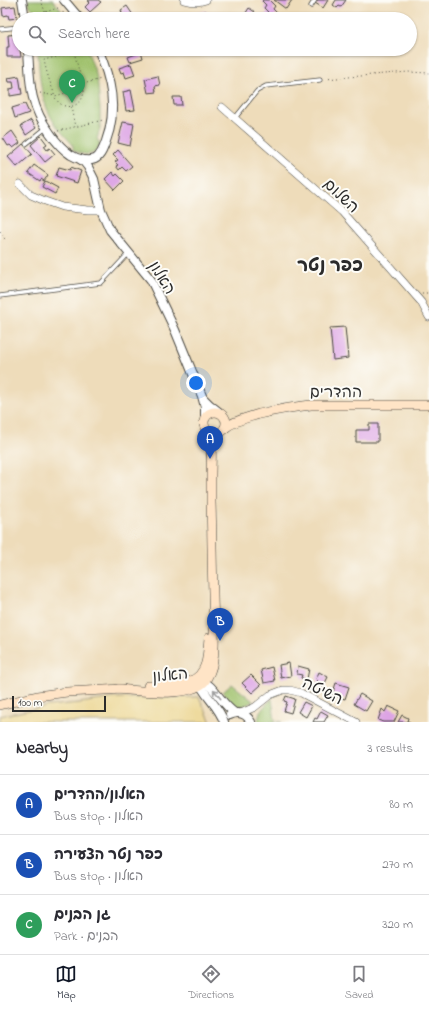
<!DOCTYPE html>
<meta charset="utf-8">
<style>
body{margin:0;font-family:"Indie Flower","Playpen Sans Hebrew",sans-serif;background:#f7f7f7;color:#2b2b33}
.scale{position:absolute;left:12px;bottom:10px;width:94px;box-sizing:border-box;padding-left:4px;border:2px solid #2b2b2b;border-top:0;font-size:11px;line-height:14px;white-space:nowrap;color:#2b2b2b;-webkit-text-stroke:3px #fdfcf7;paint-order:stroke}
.you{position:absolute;left:196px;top:383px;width:14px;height:14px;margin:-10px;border:3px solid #fff;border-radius:50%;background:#1a73e8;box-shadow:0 0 0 6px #1a73e833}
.badge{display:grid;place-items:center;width:26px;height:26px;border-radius:50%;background:#111827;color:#fff;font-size:13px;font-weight:700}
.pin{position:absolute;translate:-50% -33px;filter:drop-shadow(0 1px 2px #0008)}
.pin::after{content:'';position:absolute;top:21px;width:14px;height:12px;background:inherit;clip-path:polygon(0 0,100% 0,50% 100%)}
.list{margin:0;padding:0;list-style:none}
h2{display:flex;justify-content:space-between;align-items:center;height:52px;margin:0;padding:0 16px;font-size:17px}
h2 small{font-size:13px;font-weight:400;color:#7c7c81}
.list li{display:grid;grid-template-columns:26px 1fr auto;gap:12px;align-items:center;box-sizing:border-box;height:60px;padding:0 16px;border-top:1px solid #e1e1e2}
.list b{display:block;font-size:15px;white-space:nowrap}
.list p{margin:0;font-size:13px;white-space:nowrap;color:#7c7c81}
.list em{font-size:13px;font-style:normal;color:#7c7c81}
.icon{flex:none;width:22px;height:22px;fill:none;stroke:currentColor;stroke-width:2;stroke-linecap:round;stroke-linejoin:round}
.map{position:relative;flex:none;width:429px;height:722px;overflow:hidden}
.search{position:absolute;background:#fff;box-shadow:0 1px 3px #0004;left:12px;right:12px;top:12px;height:44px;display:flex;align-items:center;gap:10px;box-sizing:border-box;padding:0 14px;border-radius:22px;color:#7c7c81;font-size:15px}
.sheet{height:232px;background:#fff}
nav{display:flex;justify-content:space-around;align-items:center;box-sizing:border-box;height:56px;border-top:1px solid #e1e1e2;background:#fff;font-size:11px;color:#7c7c81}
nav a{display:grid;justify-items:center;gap:2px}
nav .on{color:#111827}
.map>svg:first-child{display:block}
</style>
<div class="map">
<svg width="429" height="722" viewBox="0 0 429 722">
<rect width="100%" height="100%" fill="#fdfcf7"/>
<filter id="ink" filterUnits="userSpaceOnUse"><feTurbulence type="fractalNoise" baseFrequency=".025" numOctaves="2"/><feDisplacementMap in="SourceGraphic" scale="8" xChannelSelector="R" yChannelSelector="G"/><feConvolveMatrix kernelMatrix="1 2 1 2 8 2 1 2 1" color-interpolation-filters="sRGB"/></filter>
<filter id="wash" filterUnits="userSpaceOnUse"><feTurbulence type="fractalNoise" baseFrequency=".012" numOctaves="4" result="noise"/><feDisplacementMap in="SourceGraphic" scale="16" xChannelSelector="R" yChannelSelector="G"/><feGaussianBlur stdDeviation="0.9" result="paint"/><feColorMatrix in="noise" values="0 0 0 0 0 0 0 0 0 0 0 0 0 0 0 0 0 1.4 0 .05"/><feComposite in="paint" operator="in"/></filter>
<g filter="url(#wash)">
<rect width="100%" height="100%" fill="#eedcba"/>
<!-- green -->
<g fill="#9dc069" stroke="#64764a">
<path d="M 28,0 L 53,0 L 68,19 L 34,19 L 33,9 L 28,4 Z"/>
<path d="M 38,49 L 87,49 L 96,74 L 98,87 L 100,109 L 100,128 L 97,139 L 100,144 C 95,158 83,155 73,150 L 73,145 C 67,138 60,131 55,124 C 40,101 39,75 38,49 Z"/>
<path d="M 232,684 L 253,701 C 237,712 233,704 223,692 Z"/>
<path d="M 272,699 L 275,721 L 282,722 L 258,722 C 258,712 265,705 272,699 Z"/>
</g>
<!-- sand -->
<path fill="#eeda9e" stroke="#8c8264" d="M 199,697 L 211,722 L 0,722 L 0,716 L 48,706 L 79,703 L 115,698 Z"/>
<g id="blocks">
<!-- building -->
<g fill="#dda4e5">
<path d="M 89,0 L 98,0 L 101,2 L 90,12 L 85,7 L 90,2 L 88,1 Z"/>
<path d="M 263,0 L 269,0 L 275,6 L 273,9 L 277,13 L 272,19 L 267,19 L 264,16 L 268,12 L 264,8 L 266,5 L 262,1 Z"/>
<path d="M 274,0 L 292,0 L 286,9 Z"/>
<path d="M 317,0 L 328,0 L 323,8 L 315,3 Z"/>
<path d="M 336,0 L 346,0 L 341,7 L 339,6 L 337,8 L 333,5 Z"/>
<path d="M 15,6 L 17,18 L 9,19 L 8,15 L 3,16 L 2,8 Z"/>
<path d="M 127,6 L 133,15 L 128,19 L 116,19 L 115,17 L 122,13 L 121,10 Z"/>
<path d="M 249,8 L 255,12 L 250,19 L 242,19 Z"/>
<path d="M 206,11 L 208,19 L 187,19 L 186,15 Z"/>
<path d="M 19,34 L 19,49 L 20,49 L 21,57 L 7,57 L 7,47 L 9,47 L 8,35 Z"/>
<path d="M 141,51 L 143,58 L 130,62 L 128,57 L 136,54 L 135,53 Z"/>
<path d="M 131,64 L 135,75 L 126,78 L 124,72 L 121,73 L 119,68 Z"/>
<path d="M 19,76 L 22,94 L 10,96 L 10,89 L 14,88 L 13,82 L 9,82 L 8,78 Z"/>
<path d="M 158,76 L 160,85 L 155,86 L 156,92 L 148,93 L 145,79 Z"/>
<path d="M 131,90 L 135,110 L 126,111 L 123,92 Z"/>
<path d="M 173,97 L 181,97 L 182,105 L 174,105 Z"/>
<path d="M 25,104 L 29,113 L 15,118 L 12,108 Z"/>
<path d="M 31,120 L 36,128 L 26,135 L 21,126 Z"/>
<path d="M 123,122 L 134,124 L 130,146 L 118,143 Z"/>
<path d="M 12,131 L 20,143 L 13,148 L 10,145 L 8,146 L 3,138 Z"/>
<path d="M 41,136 L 47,144 L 44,146 L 47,150 L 50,148 L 55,154 L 45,162 L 31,145 Z"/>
<path d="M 23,144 L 32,154 L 17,167 L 8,157 Z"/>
<path d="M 118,150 L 132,166 L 126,171 L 122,167 L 119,170 L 116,166 L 118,165 L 115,162 L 118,160 L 113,155 Z"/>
<path d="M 34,165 L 48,175 L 44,181 L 41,179 L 40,181 L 28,173 Z"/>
<path d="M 59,167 L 70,170 L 71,167 L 81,171 L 77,183 L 56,176 Z"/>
<path d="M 112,172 L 115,176 L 117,174 L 124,181 L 115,190 L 105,179 Z"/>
<path d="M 45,181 L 58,188 L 55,194 L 42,187 Z"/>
<path d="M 345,327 L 348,358 L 333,360 L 330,328 Z"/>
<path d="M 369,424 L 378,424 L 378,442 L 356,442 L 356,430 L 369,430 Z"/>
<path d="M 289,663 L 291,676 L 281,678 L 279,665 Z"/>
<path d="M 298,666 L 309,669 L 307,679 L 301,678 L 302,675 L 297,674 Z"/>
<path d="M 272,667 L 275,681 L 264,683 L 261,670 Z"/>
<path d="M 319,672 L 328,677 L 323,687 L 317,684 L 318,681 L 316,679 Z"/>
<path d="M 251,675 L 261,685 L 252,693 L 242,683 Z"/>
<path d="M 336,683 L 349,687 L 345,699 L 332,695 Z"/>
<path d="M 360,694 L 372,701 L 366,711 L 354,704 Z"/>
<path d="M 286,696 L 295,699 L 291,713 L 284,711 L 287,702 L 284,701 Z"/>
<path d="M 304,702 L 312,706 L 306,717 L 298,712 Z"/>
<path d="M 388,706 L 399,711 L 394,722 L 383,722 L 378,720 L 382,709 L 385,712 Z"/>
<path d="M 321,711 L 328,715 L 324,722 L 313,722 L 315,718 L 317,719 Z"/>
<path d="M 402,715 L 408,718 L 407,721 L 410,722 L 398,722 Z"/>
</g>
</g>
</g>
<g filter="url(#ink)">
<use href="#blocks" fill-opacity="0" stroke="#484640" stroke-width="1"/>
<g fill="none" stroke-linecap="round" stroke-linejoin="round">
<!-- service casing -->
<g stroke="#484640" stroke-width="5">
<g id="service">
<path d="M 311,6 L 315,0"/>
<path d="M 0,29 L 19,27"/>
<path d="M 235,118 L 257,91 L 266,86 L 320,80"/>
<path d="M 26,144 L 46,128"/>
<path d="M 0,296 L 101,283 L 129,253"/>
</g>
</g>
<!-- minor casing -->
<g stroke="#484640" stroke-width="8">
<g id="minor">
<path d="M 184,0 C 192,2 198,3 206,0"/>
<path d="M 222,107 L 342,212 L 421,302 L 429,317"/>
<path d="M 20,184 L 31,195 L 45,201 L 62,207 L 88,210 L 101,210"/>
<path d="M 241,713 L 255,707 L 270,695 L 283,690 L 290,690 L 301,693 L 356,722"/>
</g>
</g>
<!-- tertiary casing -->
<g stroke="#484640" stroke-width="10">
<g id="tertiary">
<path d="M 22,0 L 25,19"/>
<path d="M 64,0 L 80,19"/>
<path d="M 28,49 C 30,82 29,105 50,133 C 56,142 62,149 71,155 C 78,159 87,162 95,159 C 101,156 104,147 106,141 C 118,109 111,79 98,49"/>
<path d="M 80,159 L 84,162 L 88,167 L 94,179 L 101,210 L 110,230 L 151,280 L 175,330 L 202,396 L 205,407 L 205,416"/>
<path d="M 203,398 L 210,405 L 219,412"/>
<path d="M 200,679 C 215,686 221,704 235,713"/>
<path d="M 198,680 C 204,696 219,706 224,722"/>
<path d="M 230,715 C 238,711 246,713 251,722"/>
</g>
</g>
<!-- secondary casing -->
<g stroke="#484640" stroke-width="10">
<g id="secondary">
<circle cx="215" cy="423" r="11"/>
<path d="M 225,428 C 235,420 247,418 259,414 C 276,410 294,407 311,405 L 429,405"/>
<path d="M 148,686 C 169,684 199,690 206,663 C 208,655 208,647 209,638"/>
<path d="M 118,689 C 140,691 188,698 204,682 C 209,676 212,668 213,660 C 216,638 213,615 213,593 C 212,563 212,532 211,502 C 211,493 211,484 211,475 C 211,460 213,446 208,433"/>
<path d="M 0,705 L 37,696 L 67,692 L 123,689"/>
</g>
</g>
<!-- path -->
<g stroke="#484640" stroke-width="1" stroke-dasharray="1 3" stroke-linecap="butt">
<path d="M 41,0 L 45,12"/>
<path d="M 63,12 L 64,19"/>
<path d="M 39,19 L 39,14 L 61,7"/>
<path d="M 49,49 L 51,57"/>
<path d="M 74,52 L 84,90 C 84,106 65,113 56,99 C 54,97 54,93 53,90 C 49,80 46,70 44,60 Z"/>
<path d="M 325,79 L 408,72 L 429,73"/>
<path d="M 83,84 L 101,79"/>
<path d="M 40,93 L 55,96 L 73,91 L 84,90"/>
<path d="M 71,107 L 75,127"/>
<path d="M 58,131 L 103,120"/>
<path d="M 0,231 L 6,241"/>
<path d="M 422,293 L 429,293"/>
</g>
<!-- service -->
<use href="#service" stroke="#fff" stroke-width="3.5"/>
<!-- minor -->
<use href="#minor" stroke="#fff" stroke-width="7"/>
<!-- tertiary -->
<use href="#tertiary" stroke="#fff" stroke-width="8"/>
<!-- secondary -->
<use href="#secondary" stroke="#ffe4c6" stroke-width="9"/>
</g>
<!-- one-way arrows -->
<defs><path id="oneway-shaft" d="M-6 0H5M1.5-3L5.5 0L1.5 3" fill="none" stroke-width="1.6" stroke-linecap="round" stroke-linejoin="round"/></defs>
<use stroke="#a0a0a0" href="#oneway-shaft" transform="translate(217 694) rotate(-128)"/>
</g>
<g text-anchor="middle" stroke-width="4" stroke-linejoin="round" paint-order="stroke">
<!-- street labels -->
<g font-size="16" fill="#2b2b2b" stroke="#fdfcf7">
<text transform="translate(342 195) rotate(43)" y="6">השלום</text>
<text transform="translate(163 277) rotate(58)" y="6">האלון</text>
<text x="336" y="397">ההדרים</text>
<text transform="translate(170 674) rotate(-5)" y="6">האלון</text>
<text transform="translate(323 690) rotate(26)" y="6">השיטה</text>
</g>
<!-- quarter labels -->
<g font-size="18" font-weight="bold" fill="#2b2b2b" stroke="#fdfcf7">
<text x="330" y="271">כפר נטר</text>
</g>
</g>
</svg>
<div class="scale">100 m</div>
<div class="you"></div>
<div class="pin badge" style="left:210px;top:459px;background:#1a4fb4">A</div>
<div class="pin badge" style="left:220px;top:641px;background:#1a4fb4">B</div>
<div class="pin badge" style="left:72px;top:103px;background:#2e9e5b">C</div>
<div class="search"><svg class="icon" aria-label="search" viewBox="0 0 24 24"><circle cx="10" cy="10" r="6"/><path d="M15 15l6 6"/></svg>Search here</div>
</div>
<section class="sheet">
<h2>Nearby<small>3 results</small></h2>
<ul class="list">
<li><span class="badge" style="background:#1a4fb4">A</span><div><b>האלון/ההדרים</b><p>Bus stop · האלון</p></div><em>80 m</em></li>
<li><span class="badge" style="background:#1a4fb4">B</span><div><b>כפר נטר הצעירה</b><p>Bus stop · האלון</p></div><em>270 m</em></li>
<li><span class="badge" style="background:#2e9e5b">C</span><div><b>גן הבנים</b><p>Park · הבנים</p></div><em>320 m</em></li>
</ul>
</section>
<nav>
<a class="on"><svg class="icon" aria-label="map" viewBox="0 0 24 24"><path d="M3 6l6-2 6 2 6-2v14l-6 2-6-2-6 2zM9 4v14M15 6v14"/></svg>Map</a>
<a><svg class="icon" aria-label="directions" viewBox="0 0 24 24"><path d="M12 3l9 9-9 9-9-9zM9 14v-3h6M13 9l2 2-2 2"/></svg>Directions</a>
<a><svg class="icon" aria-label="saved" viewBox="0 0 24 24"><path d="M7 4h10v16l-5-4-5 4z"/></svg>Saved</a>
</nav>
